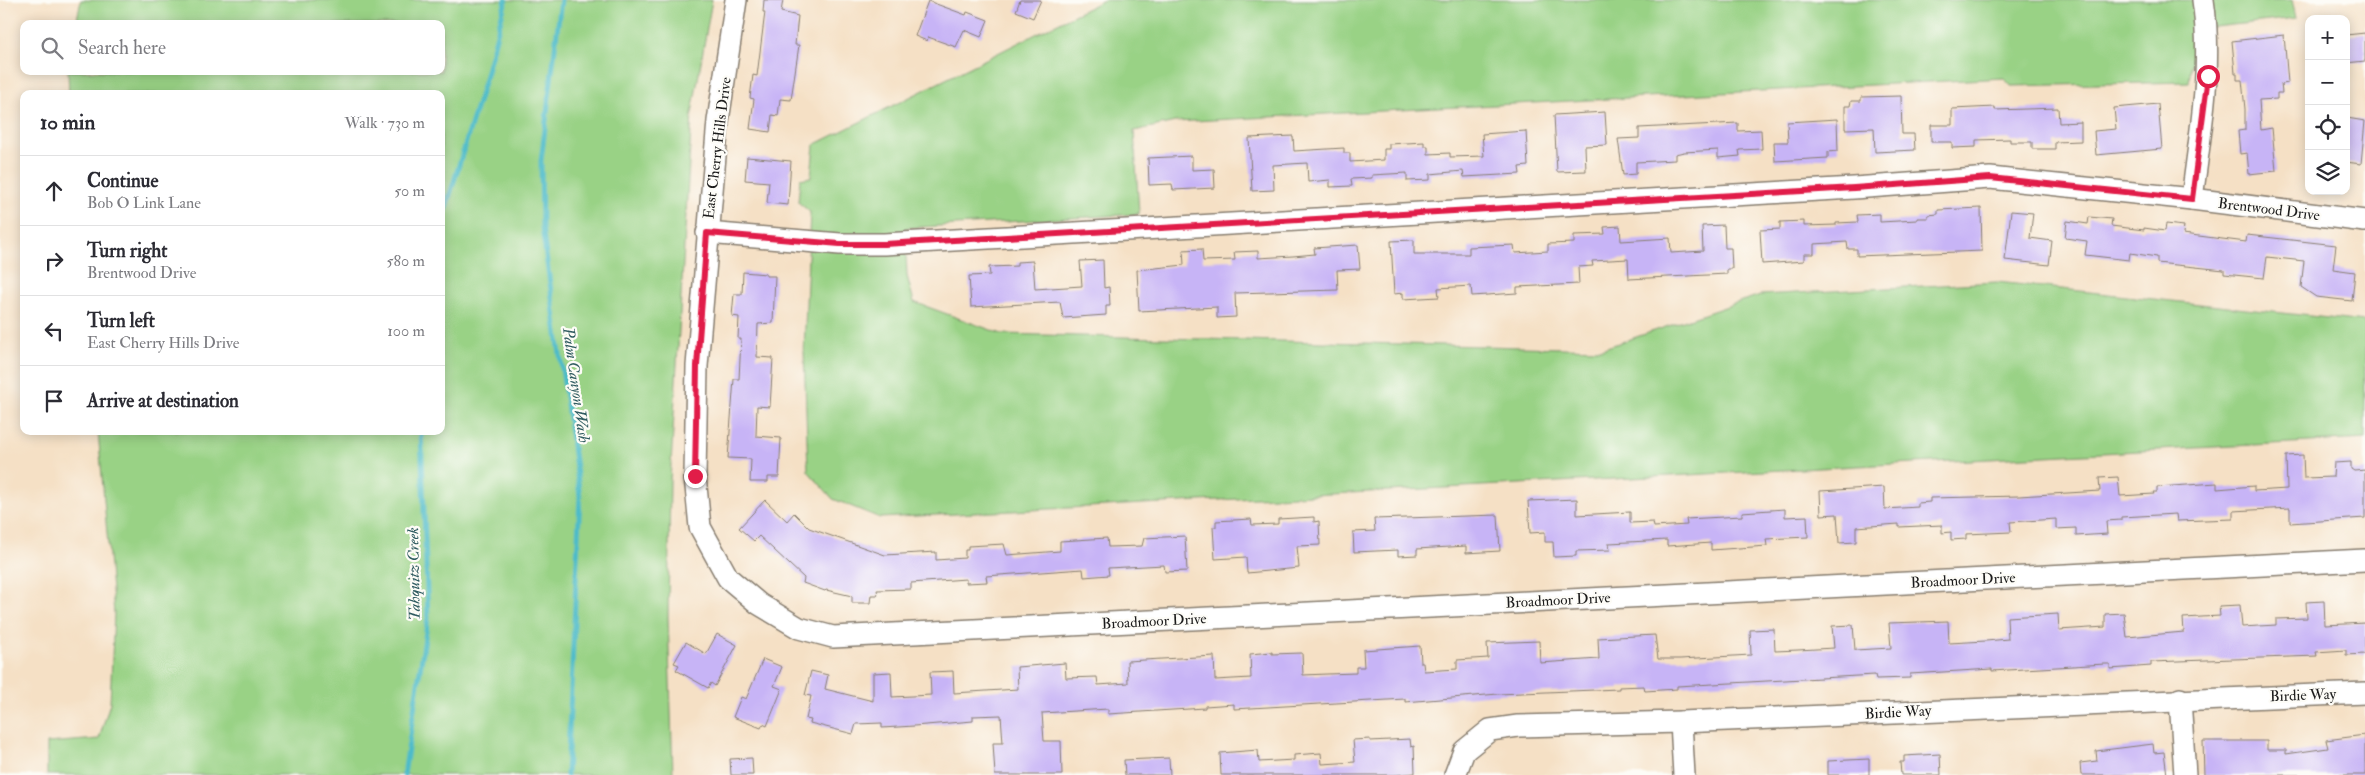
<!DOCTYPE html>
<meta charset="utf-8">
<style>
body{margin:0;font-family:"IM FELL Double Pica",serif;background:#f7f7f7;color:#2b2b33}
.controls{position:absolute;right:15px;top:15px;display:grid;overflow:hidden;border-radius:10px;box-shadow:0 2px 12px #0003}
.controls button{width:45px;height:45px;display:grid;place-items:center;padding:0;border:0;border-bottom:1px solid #e1e1e2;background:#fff;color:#2b2b33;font:25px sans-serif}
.stop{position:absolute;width:15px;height:15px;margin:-11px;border:4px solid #e11d48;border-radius:50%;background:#fff}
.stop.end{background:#e11d48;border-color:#fff;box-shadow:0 1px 5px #0008}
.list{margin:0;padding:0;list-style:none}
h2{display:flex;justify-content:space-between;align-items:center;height:65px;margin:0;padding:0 20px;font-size:21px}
h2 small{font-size:16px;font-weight:400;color:#7c7c81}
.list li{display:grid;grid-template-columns:32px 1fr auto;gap:15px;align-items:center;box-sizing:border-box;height:70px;padding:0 20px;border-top:1px solid #e1e1e2}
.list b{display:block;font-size:19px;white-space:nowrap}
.list p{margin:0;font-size:16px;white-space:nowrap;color:#7c7c81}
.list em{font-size:16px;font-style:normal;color:#7c7c81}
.icon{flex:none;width:28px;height:28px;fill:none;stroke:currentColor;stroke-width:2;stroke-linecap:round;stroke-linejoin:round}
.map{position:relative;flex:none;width:2365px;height:775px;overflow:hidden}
.search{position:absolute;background:#fff;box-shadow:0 2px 12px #0003;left:20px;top:20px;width:425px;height:55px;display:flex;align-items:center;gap:12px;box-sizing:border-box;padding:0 18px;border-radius:10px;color:#7c7c81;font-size:19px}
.panel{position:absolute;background:#fff;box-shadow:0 2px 12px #0003;left:20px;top:90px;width:425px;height:345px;border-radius:10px}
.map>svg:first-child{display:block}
</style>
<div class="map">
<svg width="2365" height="775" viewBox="0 0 2365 775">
<rect width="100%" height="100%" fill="#fdfcf7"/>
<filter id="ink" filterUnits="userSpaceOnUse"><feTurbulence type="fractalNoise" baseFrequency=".02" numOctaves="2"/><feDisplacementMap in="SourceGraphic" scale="10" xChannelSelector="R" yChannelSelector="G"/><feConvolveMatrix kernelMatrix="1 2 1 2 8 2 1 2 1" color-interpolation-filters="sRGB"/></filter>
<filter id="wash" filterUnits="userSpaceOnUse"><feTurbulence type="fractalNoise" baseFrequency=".0096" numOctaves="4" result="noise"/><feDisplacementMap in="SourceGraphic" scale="20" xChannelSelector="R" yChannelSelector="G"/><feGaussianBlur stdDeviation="1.12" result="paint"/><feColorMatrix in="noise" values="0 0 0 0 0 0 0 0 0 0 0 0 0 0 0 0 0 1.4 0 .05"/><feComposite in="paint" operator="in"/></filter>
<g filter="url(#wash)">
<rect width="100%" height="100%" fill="#f5e0c5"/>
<!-- green -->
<g fill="#99d285" stroke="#5a7750">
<path d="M 81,0 L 712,0 L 692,113 L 670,481 L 668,617 L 673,775 L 47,775 L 47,743 L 99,739 L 110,703 L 114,613 L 98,431 L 441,431 L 441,94 L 69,94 L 68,71 L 441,71 L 441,24 L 76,24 Z"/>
<path d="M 1104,0 L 2292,0 L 2296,18 L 2196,29 L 2189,82 L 2011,86 L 2004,78 L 1175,122 L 1134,131 L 1139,214 L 905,228 L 907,276 L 914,302 L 1002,334 L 1601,349 L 1760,295 L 1997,282 L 2365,322 L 2365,439 L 880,518 L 833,499 L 808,471 L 804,351 L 810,212 L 798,202 L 800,179 L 811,177 L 814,145 Z"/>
</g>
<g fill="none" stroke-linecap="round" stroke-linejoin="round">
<!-- stream -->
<g stroke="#4ebbc9" stroke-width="5">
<path d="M 561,0 L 541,161 L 542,227 L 580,496 L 567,775"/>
<path d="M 441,224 L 483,86 L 506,0"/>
<path d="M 404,775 L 428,618 L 421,431"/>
</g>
</g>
<g id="blocks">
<!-- building -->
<g fill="#c7b4f6">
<path d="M 764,0 L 783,0 L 781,12 L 798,16 L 795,45 L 799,45 L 791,100 L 780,99 L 778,116 L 772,115 L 770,132 L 750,129 L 754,99 L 750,98 L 753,75 L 757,76 L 765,12 L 763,12 Z"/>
<path d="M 1020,0 L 1041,0 L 1033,18 L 1016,11 Z"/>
<path d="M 928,1 L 966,15 L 967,12 L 988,20 L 981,37 L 964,30 L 956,47 L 928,37 L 927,41 L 915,36 Z"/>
<path d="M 2365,33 L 2365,61 L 2346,63 L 2346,35 Z"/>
<path d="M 2284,35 L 2288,83 L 2281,84 L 2282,93 L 2277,93 L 2277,99 L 2259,100 L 2261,130 L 2272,128 L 2276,171 L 2249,174 L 2247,153 L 2240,154 L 2238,131 L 2245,130 L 2245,109 L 2242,80 L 2237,80 L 2237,73 L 2235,73 L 2232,41 Z"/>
<path d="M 1901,96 L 1902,134 L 1914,134 L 1915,150 L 1875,152 L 1874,128 L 1845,129 L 1845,106 L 1850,106 L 1851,101 L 1861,101 L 1861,97 Z"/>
<path d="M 2158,104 L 2162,149 L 2096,155 L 2094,131 L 2116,129 L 2114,108 Z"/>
<path d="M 1995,107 L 1995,110 L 2058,108 L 2059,123 L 2081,122 L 2081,141 L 2055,142 L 2055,149 L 2032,149 L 2032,142 L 2010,142 L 2010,139 L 1976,140 L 1976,147 L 1952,148 L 1952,142 L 1931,142 L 1931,125 L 1952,125 L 1952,109 Z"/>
<path d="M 1605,112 L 1607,145 L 1585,146 L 1586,171 L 1557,172 L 1554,115 Z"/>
<path d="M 2347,118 L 2365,121 L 2361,164 L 2346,162 Z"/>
<path d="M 1837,119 L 1838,151 L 1828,152 L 1828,158 L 1775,161 L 1774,142 L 1788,142 L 1787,122 Z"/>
<path d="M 1738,123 L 1738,131 L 1761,130 L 1762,149 L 1739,150 L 1740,156 L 1718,158 L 1718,150 L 1684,152 L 1675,154 L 1675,160 L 1636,162 L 1636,174 L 1623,175 L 1618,139 L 1639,138 L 1639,128 Z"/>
<path d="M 1526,131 L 1528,166 L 1519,167 L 1520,174 L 1464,177 L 1463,171 L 1430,174 L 1430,180 L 1407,181 L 1407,173 L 1372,175 L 1372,178 L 1351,179 L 1352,186 L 1330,187 L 1330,180 L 1308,182 L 1307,163 L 1273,165 L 1274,190 L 1252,191 L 1249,138 L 1293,136 L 1294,151 L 1344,148 L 1344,153 L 1350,153 L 1350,162 L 1384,160 L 1384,149 L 1389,149 L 1389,144 L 1424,142 L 1424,146 L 1428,146 L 1428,154 L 1450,153 L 1450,157 L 1484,156 L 1482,134 Z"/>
<path d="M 1192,156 L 1192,170 L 1214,169 L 1215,188 L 1173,190 L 1172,184 L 1149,185 L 1148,158 Z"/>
<path d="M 747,157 L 791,161 L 788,205 L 767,203 L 769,182 L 745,180 Z"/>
<path d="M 1981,208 L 1982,251 L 1857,256 L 1857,249 L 1848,249 L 1847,242 L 1814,244 L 1814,254 L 1804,254 L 1804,261 L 1762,264 L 1760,230 L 1780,229 L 1780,222 L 1804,221 L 1804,226 L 1836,225 L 1836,223 L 1858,222 L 1857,215 L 1880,214 L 1880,222 L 1917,220 L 1917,218 L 1928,218 L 1928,215 L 1938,214 L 1938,210 Z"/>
<path d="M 2011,211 L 2033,213 L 2030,238 L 2052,241 L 2049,265 L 2005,260 Z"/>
<path d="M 2089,217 L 2112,219 L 2111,226 L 2144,230 L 2144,228 L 2165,231 L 2166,224 L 2184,226 L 2183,234 L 2246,242 L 2247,235 L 2336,245 L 2333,269 L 2355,272 L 2352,301 L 2316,297 L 2301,287 L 2304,261 L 2267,257 L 2264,278 L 2224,274 L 2224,270 L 2157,263 L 2157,257 L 2130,253 L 2129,260 L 2085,255 L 2087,241 L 2065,238 L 2067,221 L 2088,224 Z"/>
<path d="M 1724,225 L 1725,248 L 1731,248 L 1732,269 L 1727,269 L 1727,274 L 1629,279 L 1628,259 L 1592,261 L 1593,266 L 1578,267 L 1579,284 L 1517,287 L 1517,293 L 1472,296 L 1471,286 L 1438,288 L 1439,297 L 1403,299 L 1403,293 L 1394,294 L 1391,241 L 1414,240 L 1414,254 L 1469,254 L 1469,247 L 1514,245 L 1515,253 L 1548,251 L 1548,244 L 1574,243 L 1574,235 L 1605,234 L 1604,227 L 1620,226 L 1621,241 L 1670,238 L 1671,253 L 1703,251 L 1702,226 Z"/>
<path d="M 1358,245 L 1360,269 L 1337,270 L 1338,290 L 1235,293 L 1236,317 L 1217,318 L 1217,307 L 1139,311 L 1137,270 L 1184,265 L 1183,250 L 1202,249 L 1203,261 L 1235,260 L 1234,252 L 1258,251 L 1258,258 L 1293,256 L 1315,254 L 1314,248 Z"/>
<path d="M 1103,260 L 1104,288 L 1109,287 L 1110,306 L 1106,306 L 1106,315 L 1063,318 L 1060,302 L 971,307 L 969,276 L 990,275 L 989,267 L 1017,266 L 1017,262 L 1033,261 L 1035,289 L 1082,286 L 1080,261 Z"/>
<path d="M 743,272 L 766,274 L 766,276 L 775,276 L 773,323 L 758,324 L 757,357 L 773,358 L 770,407 L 757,406 L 756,436 L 781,438 L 779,477 L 768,477 L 768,482 L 750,482 L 751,459 L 728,458 L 734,379 L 739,379 L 741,339 L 738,339 L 739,317 L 732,316 L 734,294 L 742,294 Z"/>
<path d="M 2303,455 L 2304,478 L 2333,477 L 2334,463 L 2351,462 L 2351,469 L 2354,471 L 2365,470 L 2365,518 L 2290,523 L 2290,508 L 2233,511 L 2233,519 L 2177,521 L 2176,514 L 2121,517 L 2121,520 L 2106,521 L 2107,534 L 2076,536 L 2076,528 L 2056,529 L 2056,519 L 2010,522 L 2011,532 L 1966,534 L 1966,539 L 1951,540 L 1951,532 L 1942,533 L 1942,525 L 1899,527 L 1899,524 L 1856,527 L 1856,542 L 1839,543 L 1837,514 L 1821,515 L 1820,491 L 1884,487 L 1885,509 L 1918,507 L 1918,503 L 1930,502 L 1930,498 L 2019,496 L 2100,491 L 2099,478 L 2118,477 L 2120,496 L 2154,494 L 2153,492 L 2157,492 L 2157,487 L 2217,483 L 2217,489 L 2254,486 L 2254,491 L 2287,489 L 2286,456 Z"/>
<path d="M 1577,499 L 1577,515 L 1630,512 L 1630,523 L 1653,522 L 1654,527 L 1687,525 L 1686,519 L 1742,516 L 1742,512 L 1785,509 L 1785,517 L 1807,516 L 1808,537 L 1766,539 L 1767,546 L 1711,550 L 1711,543 L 1667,546 L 1667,540 L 1609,543 L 1610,550 L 1576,551 L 1576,556 L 1554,557 L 1553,542 L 1545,542 L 1545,532 L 1530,533 L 1528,501 Z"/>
<path d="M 765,500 L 787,521 L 794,513 L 809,528 L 885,555 L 936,552 L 936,560 L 965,558 L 965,550 L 968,550 L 968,546 L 1004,544 L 1007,555 L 1060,551 L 1060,541 L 1107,538 L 1108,547 L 1142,546 L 1144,538 L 1185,536 L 1187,571 L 1165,572 L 1164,565 L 1108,568 L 1109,575 L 1084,577 L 1083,569 L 986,576 L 987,582 L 966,583 L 966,579 L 911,583 L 911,589 L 877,590 L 878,595 L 871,595 L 870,603 L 852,603 L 852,596 L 826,590 L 825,591 L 803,583 L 804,578 L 759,536 L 754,541 L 739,528 Z"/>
<path d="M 1498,515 L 1500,551 L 1466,553 L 1466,546 L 1417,549 L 1417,555 L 1398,556 L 1398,550 L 1354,552 L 1353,532 L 1375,531 L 1374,519 Z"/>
<path d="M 1314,517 L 1314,522 L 1319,521 L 1320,545 L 1297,546 L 1299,568 L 1247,573 L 1246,557 L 1215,559 L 1213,527 L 1216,527 L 1216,521 L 1251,519 L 1252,525 L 1278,524 L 1278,519 Z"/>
<path d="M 2324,601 L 2325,625 L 2365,623 L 2365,654 L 2346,655 L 2346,650 L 2316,652 L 2317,656 L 2151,662 L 2151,666 L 2110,669 L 2110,664 L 2105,664 L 1992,671 L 1992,669 L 1910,674 L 1910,678 L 1876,679 L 1875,675 L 1677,686 L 1677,689 L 1645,691 L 1644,686 L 1619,687 L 1619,689 L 1498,694 L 1405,702 L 1405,699 L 1234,709 L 1234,704 L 1205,706 L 1205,708 L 1108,714 L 1108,709 L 1042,713 L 1044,741 L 1061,741 L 1062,775 L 995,775 L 993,743 L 1003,743 L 1001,715 L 973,716 L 973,721 L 914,726 L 882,728 L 882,723 L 856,724 L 853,734 L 810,723 L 811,720 L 806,719 L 811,696 L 805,695 L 811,671 L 828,675 L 825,689 L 873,701 L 873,673 L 891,672 L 892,697 L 931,695 L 930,672 L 953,671 L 954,693 L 1018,689 L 1017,667 L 1065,663 L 1066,678 L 1097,677 L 1098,685 L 1128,683 L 1127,661 L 1214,656 L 1215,680 L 1251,678 L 1250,654 L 1272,652 L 1272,654 L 1302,653 L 1303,675 L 1327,674 L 1356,673 L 1356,667 L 1364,667 L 1363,650 L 1420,646 L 1421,663 L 1423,663 L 1424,671 L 1457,669 L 1457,660 L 1488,658 L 1487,643 L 1539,641 L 1540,663 L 1599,659 L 1598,638 L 1655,635 L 1658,659 L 1680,659 L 1751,655 L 1750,630 L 1774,629 L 1775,651 L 1798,650 L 1834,648 L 1832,626 L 1853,625 L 1855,650 L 1891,648 L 1889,623 L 1948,621 L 1949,643 L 1986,641 L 2008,639 L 2007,617 L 2058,614 L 2059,630 L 2105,627 L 2105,614 L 2124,613 L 2127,637 L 2184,632 L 2183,618 L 2220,616 L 2219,606 L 2240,605 L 2242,627 L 2276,625 L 2276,619 L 2307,618 L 2306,602 Z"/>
<path d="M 717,634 L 737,645 L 715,686 L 711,683 L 708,688 L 676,670 L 679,665 L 674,663 L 686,642 L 706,654 Z"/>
<path d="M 763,659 L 782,667 L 774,686 L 782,689 L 767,726 L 763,724 L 761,728 L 733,717 L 741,697 L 746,699 Z"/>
<path d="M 2365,735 L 2365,775 L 2204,775 L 2203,741 L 2267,741 L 2267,750 L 2286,750 L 2286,754 L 2328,748 L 2326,740 Z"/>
<path d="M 1370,739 L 1370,741 L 1410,739 L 1411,747 L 1414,746 L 1415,773 L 1395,775 L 1221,775 L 1220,753 L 1258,750 L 1259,762 L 1294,760 L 1294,755 L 1321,753 L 1322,764 L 1355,762 L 1353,740 Z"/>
<path d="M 2153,744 L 2154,753 L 2164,752 L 2167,775 L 2081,775 L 2080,763 L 2097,761 L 2096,751 Z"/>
<path d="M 1940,754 L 1941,775 L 1901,775 L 1900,762 L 1904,762 L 1904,756 Z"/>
<path d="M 752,758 L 753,775 L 731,775 L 730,759 Z"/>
<path d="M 1169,758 L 1170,775 L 1125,775 L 1124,760 Z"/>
<path d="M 1869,759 L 1869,775 L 1828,775 L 1828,761 Z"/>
</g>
</g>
</g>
<g filter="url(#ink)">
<use href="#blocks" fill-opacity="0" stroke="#887e70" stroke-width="1"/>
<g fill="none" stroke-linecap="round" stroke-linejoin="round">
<!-- minor casing -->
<g stroke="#887e70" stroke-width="24">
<g id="minor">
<path d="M 736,0 L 718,121 L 697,366 L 695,476 L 700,527 L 728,578 L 759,604 L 799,628 L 833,637 L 2365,560"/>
<path d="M 2192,199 C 2200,133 2213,67 2203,0"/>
<path d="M 707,233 L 840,244 L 884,244 L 1854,188 L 1990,178 L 2192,199 L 2365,221"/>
<path d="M 2180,699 L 2185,775"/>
<path d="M 1681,722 L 1684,775"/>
<path d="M 1455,775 L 1464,751 L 1490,730 L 1518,726 L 1681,722 L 2365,693"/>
</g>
</g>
<!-- minor -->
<use href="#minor" stroke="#fff" stroke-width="21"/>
</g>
</g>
<g fill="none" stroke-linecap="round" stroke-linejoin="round" filter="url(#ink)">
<!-- route -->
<path stroke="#e11d48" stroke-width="6" d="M 695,476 L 697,366 L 707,233 L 840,244 L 884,244 L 1854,188 L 1990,178 L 2192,199 L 2208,76"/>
</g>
<g text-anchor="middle" stroke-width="4.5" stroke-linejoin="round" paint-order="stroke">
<!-- street labels -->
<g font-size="15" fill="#1c1c1c" stroke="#fdfcf7">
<text transform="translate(717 148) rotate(-83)" y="5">East Cherry Hills Drive</text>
<text transform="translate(2269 209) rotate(7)" y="5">Brentwood Drive</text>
<text transform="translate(1963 580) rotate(-3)" y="5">Broadmoor Drive</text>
<text transform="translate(1558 600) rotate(-3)" y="5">Broadmoor Drive</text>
<text transform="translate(1154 621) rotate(-3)" y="5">Broadmoor Drive</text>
<text transform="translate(2303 695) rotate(-2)" y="5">Birdie Way</text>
<text transform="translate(1898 712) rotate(-3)" y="5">Birdie Way</text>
</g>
<!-- water labels -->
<g font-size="16" font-style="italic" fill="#305c61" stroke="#fdfcf7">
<text transform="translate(577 385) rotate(82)" y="6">Palm Canyon Wash</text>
<text transform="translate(413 574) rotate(-91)" y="6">Tahquitz Creek</text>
</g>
</g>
</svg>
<div class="controls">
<button>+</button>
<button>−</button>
<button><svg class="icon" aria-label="locate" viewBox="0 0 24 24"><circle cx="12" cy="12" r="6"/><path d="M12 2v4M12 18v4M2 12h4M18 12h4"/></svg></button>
<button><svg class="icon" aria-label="layers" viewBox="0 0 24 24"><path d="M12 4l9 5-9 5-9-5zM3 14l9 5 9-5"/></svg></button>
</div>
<div class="stop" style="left:2208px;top:76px"></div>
<div class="stop end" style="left:695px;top:476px"></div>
<div class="search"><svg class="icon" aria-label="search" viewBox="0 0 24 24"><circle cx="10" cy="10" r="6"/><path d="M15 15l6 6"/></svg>Search here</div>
<section class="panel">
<h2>10 min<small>Walk · 730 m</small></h2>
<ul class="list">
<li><svg class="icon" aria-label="ahead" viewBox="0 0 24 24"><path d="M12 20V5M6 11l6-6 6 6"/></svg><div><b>Continue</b><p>Bob O Link Lane</p></div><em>50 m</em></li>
<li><svg class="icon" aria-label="right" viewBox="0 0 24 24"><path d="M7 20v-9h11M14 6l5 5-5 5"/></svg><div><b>Turn right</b><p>Brentwood Drive</p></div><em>580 m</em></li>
<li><svg class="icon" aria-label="left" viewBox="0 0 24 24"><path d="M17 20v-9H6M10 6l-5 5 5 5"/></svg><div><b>Turn left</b><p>East Cherry Hills Drive</p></div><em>100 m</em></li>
<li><svg class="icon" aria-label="arrive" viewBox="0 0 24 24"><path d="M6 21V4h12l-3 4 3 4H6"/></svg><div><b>Arrive at destination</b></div></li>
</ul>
</section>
</div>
